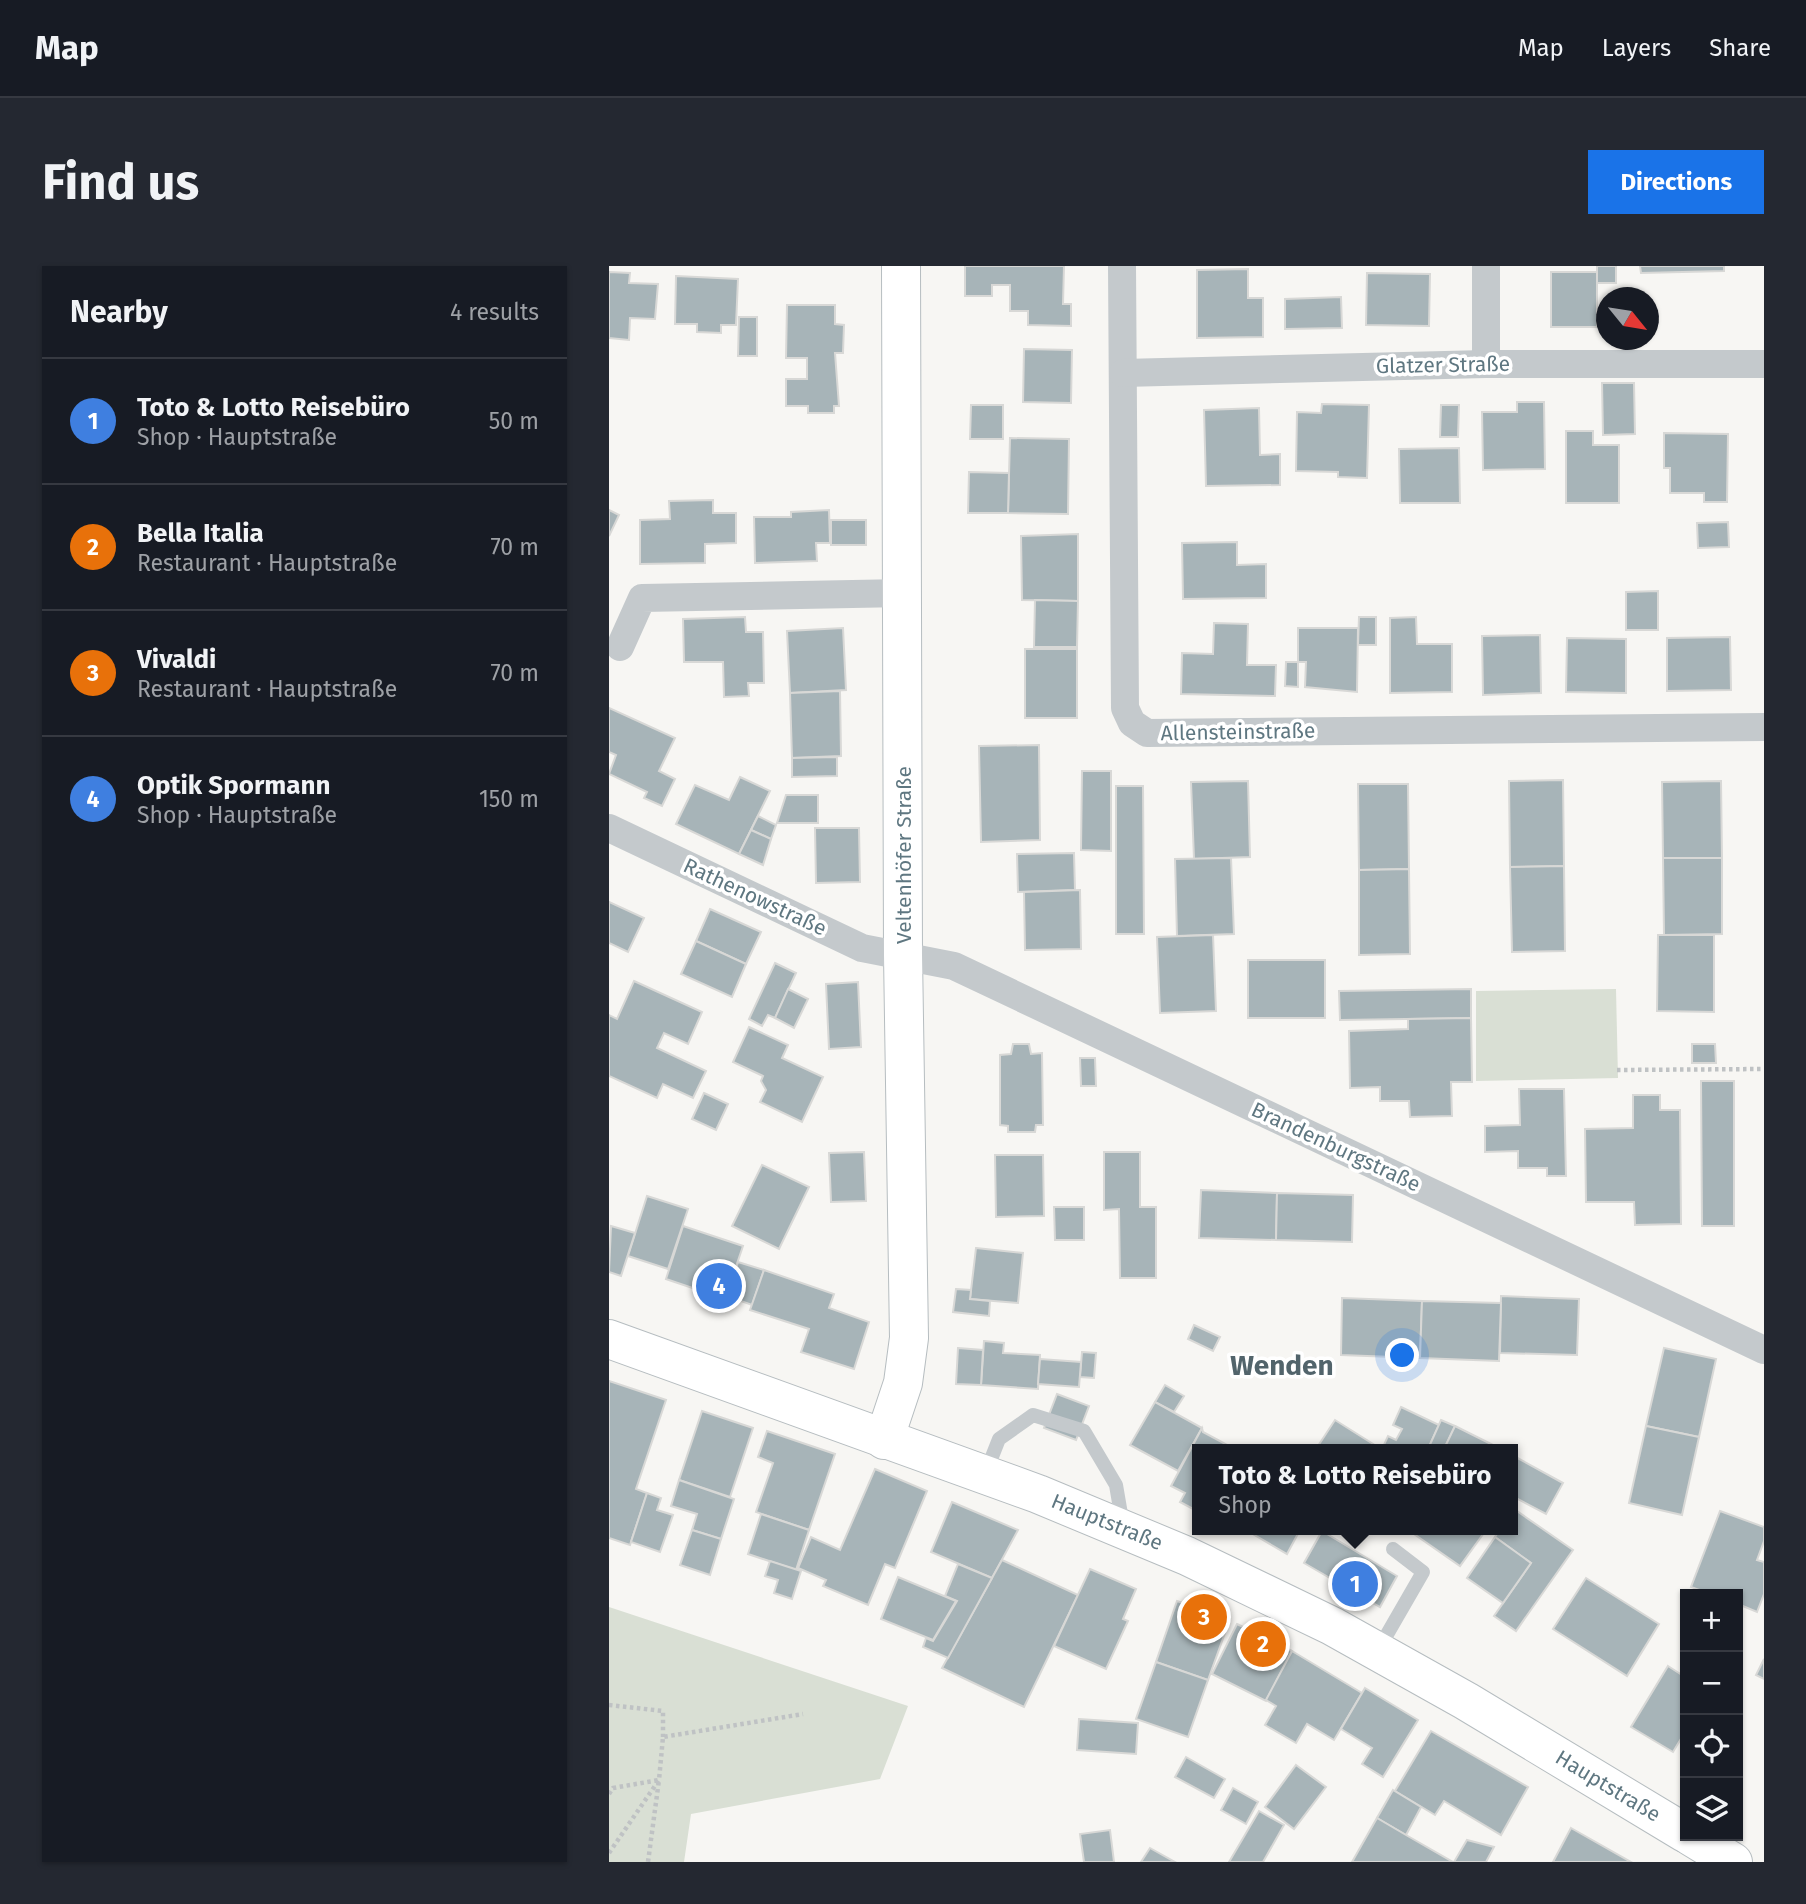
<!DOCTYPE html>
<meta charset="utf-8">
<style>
body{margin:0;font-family:"Fira Sans",sans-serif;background:#242831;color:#f1f3f6}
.controls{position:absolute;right:21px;bottom:21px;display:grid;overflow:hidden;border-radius:0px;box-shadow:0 2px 5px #0004}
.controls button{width:63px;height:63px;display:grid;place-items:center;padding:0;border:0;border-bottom:2px solid #363941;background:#171b24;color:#f1f3f6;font:35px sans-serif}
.compass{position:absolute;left:987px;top:21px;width:63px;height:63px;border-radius:50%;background:#171b24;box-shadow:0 2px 5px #0004;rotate:120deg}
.you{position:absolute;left:794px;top:1090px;width:24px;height:24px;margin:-18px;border:5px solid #fff;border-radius:50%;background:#1a73e8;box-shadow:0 0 0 10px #1a73e833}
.badge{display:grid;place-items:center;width:46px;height:46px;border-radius:50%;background:#1a73e8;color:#fff;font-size:23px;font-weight:700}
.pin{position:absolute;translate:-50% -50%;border:4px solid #fff;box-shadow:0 2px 7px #0006}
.popup{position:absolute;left:583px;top:1178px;width:326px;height:91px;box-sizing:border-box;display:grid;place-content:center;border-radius:0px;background:#171b24;filter:drop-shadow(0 2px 5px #0005);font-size:23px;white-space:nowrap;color:#9ea1a6}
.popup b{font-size:26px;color:#f1f3f6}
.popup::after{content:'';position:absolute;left:50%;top:100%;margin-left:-14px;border:14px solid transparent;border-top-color:#171b24}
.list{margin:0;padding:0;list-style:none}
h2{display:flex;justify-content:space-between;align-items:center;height:91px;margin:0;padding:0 28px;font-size:30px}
h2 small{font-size:23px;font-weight:400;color:#9ea1a6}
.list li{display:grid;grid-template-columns:46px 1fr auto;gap:21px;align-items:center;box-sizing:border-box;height:126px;padding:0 28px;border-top:2px solid #363941}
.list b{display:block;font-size:26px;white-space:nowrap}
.list p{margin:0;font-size:23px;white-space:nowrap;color:#9ea1a6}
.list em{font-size:23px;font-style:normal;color:#9ea1a6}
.icon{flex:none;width:38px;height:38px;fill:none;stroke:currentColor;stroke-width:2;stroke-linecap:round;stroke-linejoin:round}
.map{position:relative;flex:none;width:1155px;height:1596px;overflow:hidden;border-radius:0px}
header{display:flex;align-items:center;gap:42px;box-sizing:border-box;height:98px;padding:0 35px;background:#171b24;border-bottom:2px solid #363941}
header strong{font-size:33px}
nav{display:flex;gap:38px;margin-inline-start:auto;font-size:24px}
.intro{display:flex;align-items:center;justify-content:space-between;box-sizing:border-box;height:168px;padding:0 42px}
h1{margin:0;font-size:49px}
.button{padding:18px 32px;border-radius:0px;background:#1a73e8;color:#fff;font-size:24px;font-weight:700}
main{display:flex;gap:42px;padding:0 42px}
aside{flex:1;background:#171b24;border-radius:0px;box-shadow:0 2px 5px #0004}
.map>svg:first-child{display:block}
</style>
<header>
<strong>Map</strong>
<nav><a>Map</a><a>Layers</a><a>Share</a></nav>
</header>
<div class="intro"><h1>Find us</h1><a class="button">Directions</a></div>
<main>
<aside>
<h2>Nearby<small>4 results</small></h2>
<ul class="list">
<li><span class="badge" style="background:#3f7fe0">1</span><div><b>Toto &amp; Lotto Reisebüro</b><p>Shop · Hauptstraße</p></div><em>50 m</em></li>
<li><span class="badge" style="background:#e8710a">2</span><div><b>Bella Italia</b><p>Restaurant · Hauptstraße</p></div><em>70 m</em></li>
<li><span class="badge" style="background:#e8710a">3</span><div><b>Vivaldi</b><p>Restaurant · Hauptstraße</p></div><em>70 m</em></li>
<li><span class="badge" style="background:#3f7fe0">4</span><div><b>Optik Spormann</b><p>Shop · Hauptstraße</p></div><em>150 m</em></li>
</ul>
</aside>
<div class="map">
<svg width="1155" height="1596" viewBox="0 0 1155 1596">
<rect width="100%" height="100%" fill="#f7f6f3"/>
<!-- green -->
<g fill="#d9dfd4">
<path d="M 1007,723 L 1009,812 L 867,815 L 867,725 Z"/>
<path d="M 0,1341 L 299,1440 L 271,1513 L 82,1548 L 75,1596 L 0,1596 Z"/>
</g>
<!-- building -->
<g fill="#a7b4b8" stroke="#d8d8d6" stroke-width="2">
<path d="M 356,0 L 455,0 L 454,38 L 462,38 L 462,60 L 419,59 L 419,45 L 401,45 L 401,19 L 383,19 L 383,30 L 356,30 Z"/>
<rect x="988" y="0" width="19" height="17"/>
<path d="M 1031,0 L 1115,0 L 1115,5 L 1032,7 Z"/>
<path d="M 639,3 L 639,32 L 654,32 L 654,71 L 588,72 L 588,4 Z"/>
<path d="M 0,6 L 21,7 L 20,17 L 49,18 L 46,53 L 21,52 L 20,74 L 0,72 Z"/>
<rect x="942" y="6" width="46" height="55"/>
<path d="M 758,7 L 821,8 L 820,60 L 757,59 Z"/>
<path d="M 67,10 L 129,13 L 127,59 L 112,59 L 112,67 L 88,66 L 88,58 L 66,58 Z"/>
<path d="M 732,31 L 733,62 L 676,63 L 676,33 Z"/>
<path d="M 178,39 L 226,39 L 226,58 L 235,59 L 234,87 L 226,87 L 230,140 L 225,140 L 225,147 L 199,147 L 199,140 L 177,140 L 177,113 L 198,113 L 198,92 L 177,92 Z"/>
<path d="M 130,51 L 148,51 L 148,90 L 129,90 Z"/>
<path d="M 415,83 L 463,84 L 462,137 L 414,136 Z"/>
<path d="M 993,117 L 1025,117 L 1026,168 L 994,169 Z"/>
<path d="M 908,136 L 935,136 L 936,203 L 874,204 L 873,146 L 908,146 Z"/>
<path d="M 713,138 L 760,139 L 758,212 L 729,211 L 729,206 L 687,205 L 688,146 L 712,147 Z"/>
<path d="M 362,139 L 394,139 L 394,173 L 361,173 Z"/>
<path d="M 832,139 L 850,139 L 849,171 L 831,171 Z"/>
<path d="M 650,142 L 651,189 L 671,188 L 671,219 L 597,220 L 595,144 Z"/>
<path d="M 957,165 L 984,165 L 984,179 L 1010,179 L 1010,237 L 957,237 Z"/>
<path d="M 1055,167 L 1119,168 L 1118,236 L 1095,236 L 1095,227 L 1061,227 L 1061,202 L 1055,202 Z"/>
<path d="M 401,172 L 460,173 L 459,248 L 399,247 Z"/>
<path d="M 850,182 L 851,237 L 791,237 L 790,183 Z"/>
<path d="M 360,206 L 400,207 L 399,247 L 359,247 Z"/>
<path d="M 104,234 L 104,247 L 127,247 L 127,277 L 96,278 L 96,297 L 31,298 L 31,254 L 61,253 L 60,235 Z"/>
<path d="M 0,244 L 10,249 L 0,270 Z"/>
<path d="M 220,244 L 221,277 L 207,277 L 208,295 L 146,297 L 145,251 L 182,251 L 182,246 Z"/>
<rect x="222" y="254" width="35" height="25"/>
<path d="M 1119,256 L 1120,281 L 1089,282 L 1088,257 Z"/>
<path d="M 469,268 L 469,335 L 413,334 L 412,270 Z"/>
<path d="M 628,276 L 628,299 L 657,298 L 657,332 L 574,333 L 573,277 Z"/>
<path d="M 1049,325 L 1049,364 L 1017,364 L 1017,326 Z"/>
<path d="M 426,334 L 469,335 L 468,381 L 425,381 Z"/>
<path d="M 136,351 L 137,366 L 154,366 L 155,417 L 139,417 L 140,430 L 115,431 L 114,396 L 75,396 L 74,353 Z"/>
<path d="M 750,351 L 767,351 L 767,379 L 749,379 Z"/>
<path d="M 807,351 L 808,378 L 843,378 L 843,426 L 781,427 L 781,352 Z"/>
<path d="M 605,357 L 639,358 L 638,399 L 667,399 L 666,430 L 572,428 L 573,387 L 604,388 Z"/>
<path d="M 234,362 L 237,424 L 181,427 L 178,365 Z"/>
<path d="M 689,362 L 749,362 L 748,426 L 696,421 L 697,396 L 689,396 Z"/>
<path d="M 931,369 L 932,427 L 874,429 L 873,370 Z"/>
<path d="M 1121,371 L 1122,424 L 1058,425 L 1058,372 Z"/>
<path d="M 958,372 L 1017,373 L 1017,427 L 957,426 Z"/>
<rect x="416" y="383" width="52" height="69"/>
<path d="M 677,396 L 689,396 L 689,421 L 676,420 Z"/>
<path d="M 231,425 L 232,490 L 183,492 L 181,427 Z"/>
<path d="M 0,442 L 66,472 L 50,505 L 66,513 L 53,540 L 35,532 L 38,526 L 0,508 L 7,489 L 0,486 Z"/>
<path d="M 430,479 L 431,574 L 372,576 L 370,480 Z"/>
<path d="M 228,491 L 228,510 L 183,511 L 183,492 Z"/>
<path d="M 473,505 L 502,505 L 502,585 L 472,584 Z"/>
<path d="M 131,511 L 161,525 L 130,588 L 67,558 L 86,519 L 120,534 Z"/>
<path d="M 954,514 L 955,600 L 901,601 L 900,515 Z"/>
<path d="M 639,515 L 641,591 L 585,593 L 582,516 Z"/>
<path d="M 1112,515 L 1113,592 L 1054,592 L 1053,516 Z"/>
<path d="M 749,518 L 799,518 L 800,603 L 750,604 Z"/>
<path d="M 507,520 L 534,520 L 535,668 L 507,668 Z"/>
<path d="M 177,529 L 209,529 L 209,557 L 168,557 Z"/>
<path d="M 149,550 L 167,559 L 162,573 L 142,564 Z"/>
<path d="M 206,562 L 250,562 L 251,616 L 207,617 Z"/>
<path d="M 142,564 L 162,573 L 154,599 L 130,588 Z"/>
<path d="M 465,587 L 466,624 L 409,626 L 408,588 Z"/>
<path d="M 622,592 L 625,668 L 568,670 L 566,593 Z"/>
<path d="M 1054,592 L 1113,592 L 1113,668 L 1055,669 Z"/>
<path d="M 955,600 L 956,685 L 903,686 L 901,601 Z"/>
<path d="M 800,603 L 801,688 L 750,689 L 750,604 Z"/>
<path d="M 471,624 L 472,683 L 416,684 L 415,626 Z"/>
<path d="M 0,636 L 35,652 L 19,686 L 0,677 Z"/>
<path d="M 101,643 L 152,666 L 137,698 L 87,675 Z"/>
<path d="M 604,669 L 607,745 L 551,747 L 548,671 Z"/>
<path d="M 1049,669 L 1105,669 L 1105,746 L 1048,745 Z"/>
<path d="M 87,675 L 137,698 L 123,731 L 72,708 Z"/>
<rect x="639" y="694" width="77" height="58"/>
<path d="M 166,697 L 187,707 L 166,752 L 159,749 L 153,760 L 140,753 Z"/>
<path d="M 25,715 L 93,746 L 79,778 L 55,767 L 48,782 L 97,805 L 84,832 L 54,818 L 48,832 L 0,810 L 0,749 L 8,753 Z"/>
<path d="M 249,716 L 252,781 L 220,783 L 217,718 Z"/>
<path d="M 179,723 L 199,733 L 185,762 L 166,752 Z"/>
<path d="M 862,723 L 862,752 L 731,754 L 730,725 Z"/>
<path d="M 862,752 L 863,816 L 842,816 L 843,850 L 801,851 L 800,835 L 771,835 L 771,821 L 741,822 L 740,765 L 799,763 L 799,753 Z"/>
<path d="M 140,761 L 179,779 L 173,792 L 214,811 L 193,856 L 151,836 L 157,824 L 152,815 L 154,810 L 124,796 Z"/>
<path d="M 404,778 L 420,778 L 422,788 L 433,787 L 434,859 L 427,859 L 426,866 L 399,866 L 399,860 L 391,859 L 391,789 L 402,788 Z"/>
<path d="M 1083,778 L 1106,778 L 1107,797 L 1083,797 Z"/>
<path d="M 471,792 L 486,792 L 487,820 L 472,820 Z"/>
<path d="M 1092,815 L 1125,815 L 1125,960 L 1093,960 Z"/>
<path d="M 910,823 L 955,823 L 957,910 L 938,910 L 938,902 L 909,902 L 909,885 L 876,886 L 876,860 L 911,859 Z"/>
<path d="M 95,827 L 119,838 L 107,864 L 83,853 Z"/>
<path d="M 1024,829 L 1051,829 L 1051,844 L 1071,844 L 1072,958 L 1026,959 L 1025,936 L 977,936 L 976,863 L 1024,862 Z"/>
<path d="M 255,886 L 257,935 L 222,936 L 220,887 Z"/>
<path d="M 495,886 L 531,886 L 531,941 L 547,941 L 547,1012 L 511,1012 L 510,943 L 495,944 Z"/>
<path d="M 386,889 L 434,889 L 435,950 L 387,951 Z"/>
<path d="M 153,899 L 200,921 L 170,983 L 123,960 Z"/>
<path d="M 592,924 L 668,927 L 667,974 L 590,972 Z"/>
<path d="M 668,927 L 744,929 L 743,976 L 667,974 Z"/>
<path d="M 38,930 L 79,943 L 59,1003 L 19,990 Z"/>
<path d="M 445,941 L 475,941 L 475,974 L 446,974 Z"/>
<path d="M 2,960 L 26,967 L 12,1010 L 0,1006 Z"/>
<path d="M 74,960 L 134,980 L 116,1033 L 57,1013 Z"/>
<path d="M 367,982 L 414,987 L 409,1037 L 361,1033 Z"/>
<path d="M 129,996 L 155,1004 L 143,1039 L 118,1030 Z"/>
<path d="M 155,1004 L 225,1028 L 220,1042 L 260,1056 L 245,1103 L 192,1086 L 200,1063 L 141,1044 Z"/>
<path d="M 347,1023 L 362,1024 L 361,1033 L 381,1035 L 380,1050 L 344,1046 Z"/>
<path d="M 892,1030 L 970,1033 L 968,1089 L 891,1087 Z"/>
<path d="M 733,1032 L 813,1035 L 811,1092 L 732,1089 Z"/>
<path d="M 813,1035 L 892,1037 L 890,1095 L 811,1092 Z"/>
<path d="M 585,1059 L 611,1071 L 604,1085 L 579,1073 Z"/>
<path d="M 375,1075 L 395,1077 L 394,1087 L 431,1089 L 429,1123 L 372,1119 Z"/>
<path d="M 349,1082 L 374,1084 L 372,1119 L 347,1118 Z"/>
<path d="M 1055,1082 L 1107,1093 L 1090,1171 L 1037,1160 Z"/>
<path d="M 473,1086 L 487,1087 L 485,1112 L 471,1111 Z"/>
<path d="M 431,1093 L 472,1096 L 470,1121 L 429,1118 Z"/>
<path d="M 0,1115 L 57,1134 L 27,1223 L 38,1227 L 21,1279 L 0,1272 Z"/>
<path d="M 556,1119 L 575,1130 L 565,1146 L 546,1136 Z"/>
<path d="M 448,1128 L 480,1140 L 467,1174 L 435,1162 Z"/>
<path d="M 546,1136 L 593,1162 L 569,1205 L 521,1179 Z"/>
<path d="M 792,1141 L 830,1159 L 819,1183 L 773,1183 L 779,1170 L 787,1174 L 793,1163 L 784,1159 Z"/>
<path d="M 93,1145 L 144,1162 L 121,1231 L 70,1214 Z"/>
<path d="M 726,1154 L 772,1183 L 707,1183 Z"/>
<path d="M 832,1154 L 846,1160 L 835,1183 L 819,1183 Z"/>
<path d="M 846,1160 L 892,1183 L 835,1183 Z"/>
<path d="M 1037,1160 L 1090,1171 L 1073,1249 L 1020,1237 Z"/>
<path d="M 593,1162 L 594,1166 L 624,1182 L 588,1183 L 588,1245 L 571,1236 L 576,1227 L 562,1220 Z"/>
<path d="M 158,1165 L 226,1188 L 200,1264 L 147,1246 L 164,1197 L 149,1191 Z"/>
<path d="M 903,1189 L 954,1217 L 937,1248 L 903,1230 Z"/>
<path d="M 266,1203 L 318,1225 L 286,1302 L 276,1298 L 259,1339 L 214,1320 L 217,1314 L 189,1302 L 202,1271 L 231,1284 Z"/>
<path d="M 70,1214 L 125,1233 L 112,1273 L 83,1264 L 88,1248 L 62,1240 Z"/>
<path d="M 38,1227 L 52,1232 L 48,1244 L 64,1249 L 51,1286 L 22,1276 Z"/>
<path d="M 343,1236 L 409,1264 L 383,1312 L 322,1286 Z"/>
<path d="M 905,1243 L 964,1284 L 907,1365 L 885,1350 L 922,1297 L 886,1271 L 891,1264 L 903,1264 Z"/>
<path d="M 1111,1245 L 1155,1261 L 1155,1275 L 1148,1294 L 1155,1296 L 1155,1328 L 1148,1346 L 1129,1338 L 1129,1328 L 1101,1328 L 1082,1321 Z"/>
<path d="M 152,1248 L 200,1264 L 187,1304 L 139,1288 Z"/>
<path d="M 83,1264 L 112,1273 L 101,1309 L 71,1299 Z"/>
<path d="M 644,1264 L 691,1264 L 678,1288 L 642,1267 Z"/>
<path d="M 808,1264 L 877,1264 L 851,1300 L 805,1268 Z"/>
<path d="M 713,1265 L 788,1310 L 771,1341 L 695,1297 Z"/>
<path d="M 886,1271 L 922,1297 L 894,1337 L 858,1312 Z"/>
<path d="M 393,1294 L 469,1329 L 415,1441 L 333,1402 Z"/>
<path d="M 161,1295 L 192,1305 L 183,1333 L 165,1327 L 169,1314 L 156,1310 Z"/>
<path d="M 349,1298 L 383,1312 L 339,1392 L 314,1381 L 317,1372 L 324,1375 L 348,1335 L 336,1330 Z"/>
<path d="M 481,1303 L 527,1323 L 514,1353 L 519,1355 L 497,1403 L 445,1380 Z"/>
<path d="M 289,1311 L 347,1335 L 324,1374 L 272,1353 Z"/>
<path d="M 977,1312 L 1050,1358 L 1018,1410 L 944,1363 Z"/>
<path d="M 568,1335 L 621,1353 L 599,1414 L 547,1396 Z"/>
<path d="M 628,1358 L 683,1385 L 657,1435 L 603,1408 Z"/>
<path d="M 683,1385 L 753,1427 L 725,1474 L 698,1458 L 687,1477 L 656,1459 L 667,1440 L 657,1434 Z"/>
<path d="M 1155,1393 L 1155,1413 L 1147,1409 Z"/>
<path d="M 547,1396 L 599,1414 L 579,1471 L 527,1453 Z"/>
<path d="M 1059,1400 L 1076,1411 L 1076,1466 L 1064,1486 L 1022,1461 Z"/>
<path d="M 756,1422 L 809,1454 L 774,1511 L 753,1498 L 763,1482 L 732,1463 Z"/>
<path d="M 470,1453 L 529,1457 L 527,1488 L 468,1484 Z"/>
<path d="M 822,1465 L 919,1521 L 892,1569 L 835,1535 L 826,1549 L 786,1525 Z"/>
<path d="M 577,1491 L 616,1513 L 605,1532 L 566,1511 Z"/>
<path d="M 687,1499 L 717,1521 L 685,1563 L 656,1541 Z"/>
<path d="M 624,1522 L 649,1536 L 637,1558 L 612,1544 Z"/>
<path d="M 784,1524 L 812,1541 L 797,1569 L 768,1552 Z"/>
<path d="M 650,1545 L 675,1559 L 654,1596 L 620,1596 Z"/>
<path d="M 768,1552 L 797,1569 L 844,1596 L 743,1596 Z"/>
<path d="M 962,1562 L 1022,1596 L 944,1596 Z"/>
<path d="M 501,1564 L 505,1596 L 475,1596 L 471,1568 Z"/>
<path d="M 858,1574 L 885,1581 L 877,1596 L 845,1596 Z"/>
<path d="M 541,1582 L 566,1596 L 532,1596 Z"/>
</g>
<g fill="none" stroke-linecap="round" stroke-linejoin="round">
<!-- secondary casing -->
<g stroke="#b6bdc0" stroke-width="40">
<g id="secondary">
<path d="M 0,1073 L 429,1228 L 578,1290 L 723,1360 L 857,1435 L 1076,1567"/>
<path d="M 275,1174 L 294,1117 L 300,1072 L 294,689 L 292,0"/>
<path d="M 1081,1570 L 1124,1596"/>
</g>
</g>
<!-- path -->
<g stroke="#bfc2c4" stroke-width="4.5" stroke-dasharray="3.5 3.5" stroke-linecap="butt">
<path d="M 1008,804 L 1155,803"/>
<path d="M 0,1439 L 54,1445 L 54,1471"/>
<path d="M 0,1528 L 4,1522 L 50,1514 L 39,1596"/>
<path d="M 0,1587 L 50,1514 L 54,1471 L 194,1448"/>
</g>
<!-- lane -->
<g stroke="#c4c9cc" stroke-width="14">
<path d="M 377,1206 L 390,1173 L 424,1149 L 475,1165 L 507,1219 L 514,1260"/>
<path d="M 769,1384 L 814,1306 L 784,1283"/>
</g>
<!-- street -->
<g stroke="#c4c9cc" stroke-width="28">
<path d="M 513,0 L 516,442 L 523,457 L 538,467 L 1155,461"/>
<path d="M 877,98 L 877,0"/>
<path d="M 514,107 L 877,98 L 1155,98"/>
<path d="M 11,381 L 33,332 L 295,327"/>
<path d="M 0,562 L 253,682 L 345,700 L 1155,1084"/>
</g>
<!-- secondary -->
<use href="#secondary" stroke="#fff" stroke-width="38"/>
</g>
<g text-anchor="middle" stroke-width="7" stroke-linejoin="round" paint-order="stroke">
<!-- street labels -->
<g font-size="21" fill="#5f7781" stroke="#fff">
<text transform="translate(834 99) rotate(-1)" y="7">Glatzer Straße</text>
<text transform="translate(629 466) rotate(-1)" y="7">Allensteinstraße</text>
<text transform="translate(295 589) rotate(-90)" y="7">Veltenhöfer Straße</text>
<text transform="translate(146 631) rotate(25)" y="7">Rathenowstraße</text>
<text transform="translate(727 881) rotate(25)" y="7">Brandenburgstraße</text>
<text transform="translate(498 1256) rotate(22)" y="7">Hauptstraße</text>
<text transform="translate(999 1520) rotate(31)" y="7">Hauptstraße</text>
</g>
<!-- district labels -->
<g font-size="28" font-weight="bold" fill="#52646b" stroke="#fff">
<text x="673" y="1109">Wenden</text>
</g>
</g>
</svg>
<div class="controls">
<button>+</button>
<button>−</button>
<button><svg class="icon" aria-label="locate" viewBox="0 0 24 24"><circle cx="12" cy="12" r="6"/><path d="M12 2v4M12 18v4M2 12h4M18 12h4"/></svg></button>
<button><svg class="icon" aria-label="layers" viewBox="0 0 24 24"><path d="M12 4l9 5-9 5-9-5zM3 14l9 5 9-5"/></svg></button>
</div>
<svg class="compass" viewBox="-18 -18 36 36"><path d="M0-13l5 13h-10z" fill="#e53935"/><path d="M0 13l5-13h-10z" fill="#9ea1a6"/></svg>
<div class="you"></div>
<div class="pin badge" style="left:746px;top:1318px;background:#3f7fe0">1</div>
<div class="popup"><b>Toto &amp; Lotto Reisebüro</b>Shop</div>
<div class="pin badge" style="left:654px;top:1378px;background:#e8710a">2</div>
<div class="pin badge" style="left:595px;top:1351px;background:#e8710a">3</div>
<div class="pin badge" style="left:110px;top:1020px;background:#3f7fe0">4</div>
</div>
</main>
